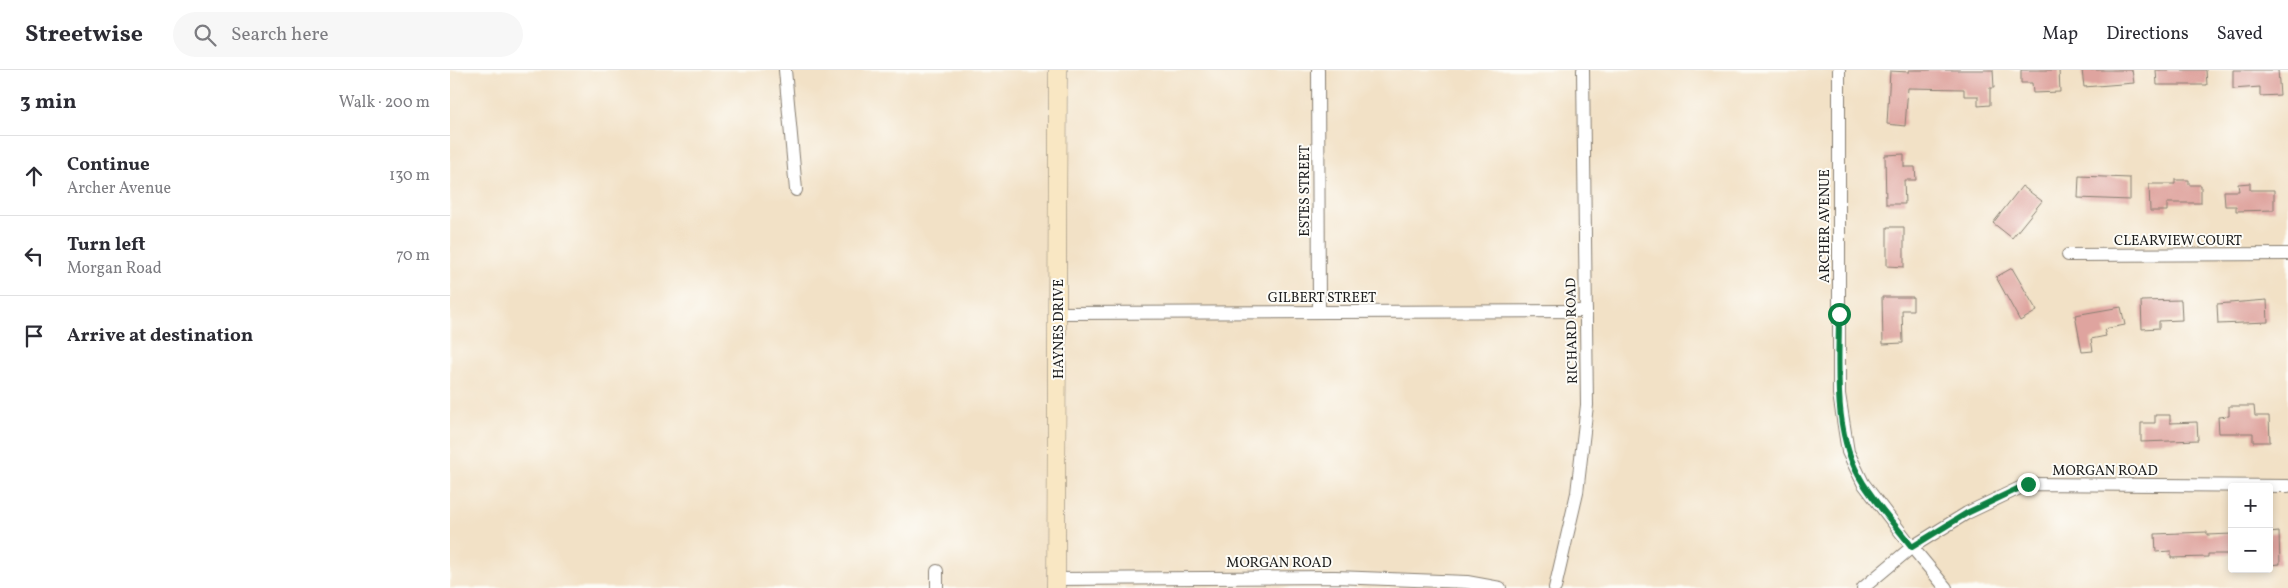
<!DOCTYPE html>
<meta charset="utf-8">
<style>
body{margin:0;font-family:Vollkorn,serif;background:#f7f7f7;color:#2b2b33}
.controls{position:absolute;right:15px;bottom:15px;display:grid;overflow:hidden;border-radius:5px;box-shadow:0 2px 8px #0003}
.controls button{width:45px;height:45px;display:grid;place-items:center;padding:0;border:0;border-bottom:1px solid #e1e1e2;background:#fff;color:#2b2b33;font:25px sans-serif}
.stop{position:absolute;width:15px;height:15px;margin:-11px;border:4px solid #0b8043;border-radius:50%;background:#fff}
.stop.end{background:#0b8043;border-color:#fff;box-shadow:0 1px 5px #0008}
.list{margin:0;padding:0;list-style:none}
h2{display:flex;justify-content:space-between;align-items:center;height:65px;margin:0;padding:0 20px;font-size:21px}
h2 small{font-size:16px;font-weight:400;color:#7c7c81}
.list li{display:grid;grid-template-columns:32px 1fr auto;gap:15px;align-items:center;box-sizing:border-box;height:80px;padding:0 20px;border-top:1px solid #e1e1e2}
.list b{display:block;font-size:19px;white-space:nowrap}
.list p{margin:0;font-size:16px;white-space:nowrap;color:#7c7c81}
.list em{font-size:16px;font-style:normal;color:#7c7c81}
.icon{flex:none;width:28px;height:28px;fill:none;stroke:currentColor;stroke-width:2;stroke-linecap:round;stroke-linejoin:round}
.map{position:relative;flex:none;width:1838px;height:518px;overflow:hidden}
header{display:flex;align-items:center;gap:30px;box-sizing:border-box;height:70px;padding:0 25px;background:#fff;border-bottom:1px solid #e1e1e2}
header strong{font-size:24px}
nav{display:flex;gap:28px;margin-inline-start:auto;font-size:18px}
.search{width:350px;height:45px;background:#f7f7f7;display:flex;align-items:center;gap:12px;box-sizing:border-box;padding:0 18px;border-radius:28px;color:#7c7c81;font-size:19px}
main{display:flex}
aside{flex:1;background:#fff}
.map>svg:first-child{display:block}
</style>
<header>
<strong>Streetwise</strong>
<div class="search"><svg class="icon" aria-label="search" viewBox="0 0 24 24"><circle cx="10" cy="10" r="6"/><path d="M15 15l6 6"/></svg>Search here</div>
<nav><a>Map</a><a>Directions</a><a>Saved</a></nav>
</header>
<main>
<aside>
<h2>3 min<small>Walk · 200 m</small></h2>
<ul class="list">
<li><svg class="icon" aria-label="ahead" viewBox="0 0 24 24"><path d="M12 20V5M6 11l6-6 6 6"/></svg><div><b>Continue</b><p>Archer Avenue</p></div><em>130 m</em></li>
<li><svg class="icon" aria-label="left" viewBox="0 0 24 24"><path d="M17 20v-9H6M10 6l-5 5 5 5"/></svg><div><b>Turn left</b><p>Morgan Road</p></div><em>70 m</em></li>
<li><svg class="icon" aria-label="arrive" viewBox="0 0 24 24"><path d="M6 21V4h12l-3 4 3 4H6"/></svg><div><b>Arrive at destination</b></div></li>
</ul>
</aside>
<div class="map">
<svg width="1838" height="518" viewBox="0 0 1838 518">
<rect width="100%" height="100%" fill="#fdfcf7"/>
<filter id="ink" filterUnits="userSpaceOnUse"><feTurbulence type="fractalNoise" baseFrequency=".02" numOctaves="2"/><feDisplacementMap in="SourceGraphic" scale="10" xChannelSelector="R" yChannelSelector="G"/><feConvolveMatrix kernelMatrix="1 2 1 2 8 2 1 2 1" color-interpolation-filters="sRGB"/></filter>
<filter id="wash" filterUnits="userSpaceOnUse"><feTurbulence type="fractalNoise" baseFrequency=".0096" numOctaves="4" result="noise"/><feDisplacementMap in="SourceGraphic" scale="20" xChannelSelector="R" yChannelSelector="G"/><feGaussianBlur stdDeviation="1.12" result="paint"/><feColorMatrix in="noise" values="0 0 0 0 0 0 0 0 0 0 0 0 0 0 0 0 0 1.4 0 .05"/><feComposite in="paint" operator="in"/></filter>
<g filter="url(#wash)">
<rect width="100%" height="100%" fill="#f2e1c6"/>
<g id="blocks">
<!-- building -->
<g fill="#dfa49f">
<path d="M 1459,0 L 1543,0 L 1544,18 L 1540,18 L 1540,35 L 1528,36 L 1528,26 L 1514,26 L 1514,19 L 1458,18 L 1455,56 L 1437,54 L 1440,1 L 1459,2 Z"/>
<path d="M 1571,0 L 1609,0 L 1610,22 L 1583,23 L 1582,13 L 1571,13 Z"/>
<path d="M 1632,0 L 1682,0 L 1684,13 L 1634,17 Z"/>
<path d="M 1706,0 L 1756,0 L 1757,15 L 1707,15 Z"/>
<path d="M 1783,0 L 1828,0 L 1830,25 L 1810,26 L 1810,17 L 1783,19 Z"/>
<path d="M 1454,84 L 1454,97 L 1465,97 L 1466,110 L 1454,110 L 1455,134 L 1436,134 L 1435,85 Z"/>
<path d="M 1629,106 L 1680,108 L 1680,130 L 1628,128 Z"/>
<path d="M 1725,110 L 1739,110 L 1739,115 L 1751,115 L 1751,133 L 1717,133 L 1717,141 L 1700,141 L 1699,114 L 1725,114 Z"/>
<path d="M 1800,113 L 1800,120 L 1824,120 L 1824,140 L 1786,141 L 1786,136 L 1775,136 L 1774,121 L 1789,121 L 1788,114 Z"/>
<path d="M 1572,116 L 1592,131 L 1562,168 L 1543,153 Z"/>
<path d="M 1437,157 L 1454,157 L 1454,197 L 1437,196 Z"/>
<path d="M 1562,198 L 1587,241 L 1570,251 L 1546,207 Z"/>
<path d="M 1432,227 L 1463,227 L 1463,240 L 1452,240 L 1453,273 L 1433,274 Z"/>
<path d="M 1731,230 L 1732,250 L 1709,251 L 1709,258 L 1692,259 L 1691,231 Z"/>
<path d="M 1817,230 L 1818,252 L 1768,254 L 1767,234 Z"/>
<path d="M 1671,237 L 1675,255 L 1654,259 L 1656,266 L 1641,269 L 1643,281 L 1632,282 L 1625,245 Z"/>
<path d="M 1779,336 L 1804,336 L 1805,346 L 1819,346 L 1820,372 L 1803,372 L 1803,363 L 1769,363 L 1768,347 L 1779,346 Z"/>
<path d="M 1705,345 L 1720,345 L 1720,353 L 1747,352 L 1748,370 L 1691,372 L 1691,353 L 1705,353 Z"/>
<path d="M 1757,462 L 1757,465 L 1782,464 L 1782,484 L 1758,484 L 1758,487 L 1721,488 L 1721,481 L 1706,482 L 1705,464 Z"/>
<path d="M 1829,462 L 1830,494 L 1819,495 L 1819,463 Z"/>
</g>
</g>
</g>
<g filter="url(#ink)">
<use href="#blocks" fill-opacity="0" stroke="#877e71" stroke-width="1"/>
<g fill="none" stroke-linecap="round" stroke-linejoin="round">
<!-- street casing -->
<g stroke="#877e71" stroke-width="14">
<g id="street">
<path d="M 335,0 L 346,120"/>
<path d="M 868,0 L 869,242"/>
<path d="M 1389,0 L 1389,324 L 1398,382 L 1413,413 L 1462,477 L 1496,518"/>
<path d="M 1618,185 L 1838,184"/>
<path d="M 608,243 L 1136,241"/>
<path d="M 487,501 L 487,518"/>
<path d="M 606,509 L 885,507 L 1017,512 L 1050,518"/>
<path d="M 1105,518 L 1127,423 L 1137,335 L 1133,0"/>
<path d="M 1413,518 L 1462,477 L 1517,443 L 1578,414 L 1838,416"/>
</g>
</g>
<!-- secondary casing -->
<g stroke="#877e71" stroke-width="19">
<path id="secondary" d="M 606,518 L 608,0"/>
</g>
<!-- street -->
<use href="#street" stroke="#fff" stroke-width="12"/>
<!-- secondary -->
<use href="#secondary" stroke="#f9e7c3" stroke-width="18"/>
</g>
</g>
<g fill="none" stroke-linecap="round" stroke-linejoin="round" filter="url(#ink)">
<!-- route -->
<path stroke="#0b8043" stroke-width="6" d="M 1389,244 C 1389,299 1382,364 1413,413 C 1427,435 1446,456 1462,477 L 1517,443 L 1578,414"/>
</g>
<g text-anchor="middle" stroke-width="4" stroke-linejoin="round" paint-order="stroke">
<!-- street labels -->
<g font-size="14" fill="#1c1c1c" stroke="#fdfcf7">
<text transform="translate(854 121) rotate(-90)" y="5">ESTES STREET</text>
<text transform="translate(1374 156) rotate(-90)" y="5">ARCHER AVENUE</text>
<text x="1728" y="175">CLEARVIEW COURT</text>
<text x="872" y="232">GILBERT STREET</text>
<text transform="translate(608 259) rotate(-90)" y="5">HAYNES DRIVE</text>
<text transform="translate(1121 261) rotate(-91)" y="5">RICHARD ROAD</text>
<text x="1655" y="405">MORGAN ROAD</text>
<text x="829" y="497">MORGAN ROAD</text>
</g>
</g>
</svg>
<div class="controls">
<button>+</button>
<button>−</button>
</div>
<div class="stop" style="left:1389px;top:244px"></div>
<div class="stop end" style="left:1578px;top:414px"></div>
</div>
</main>
